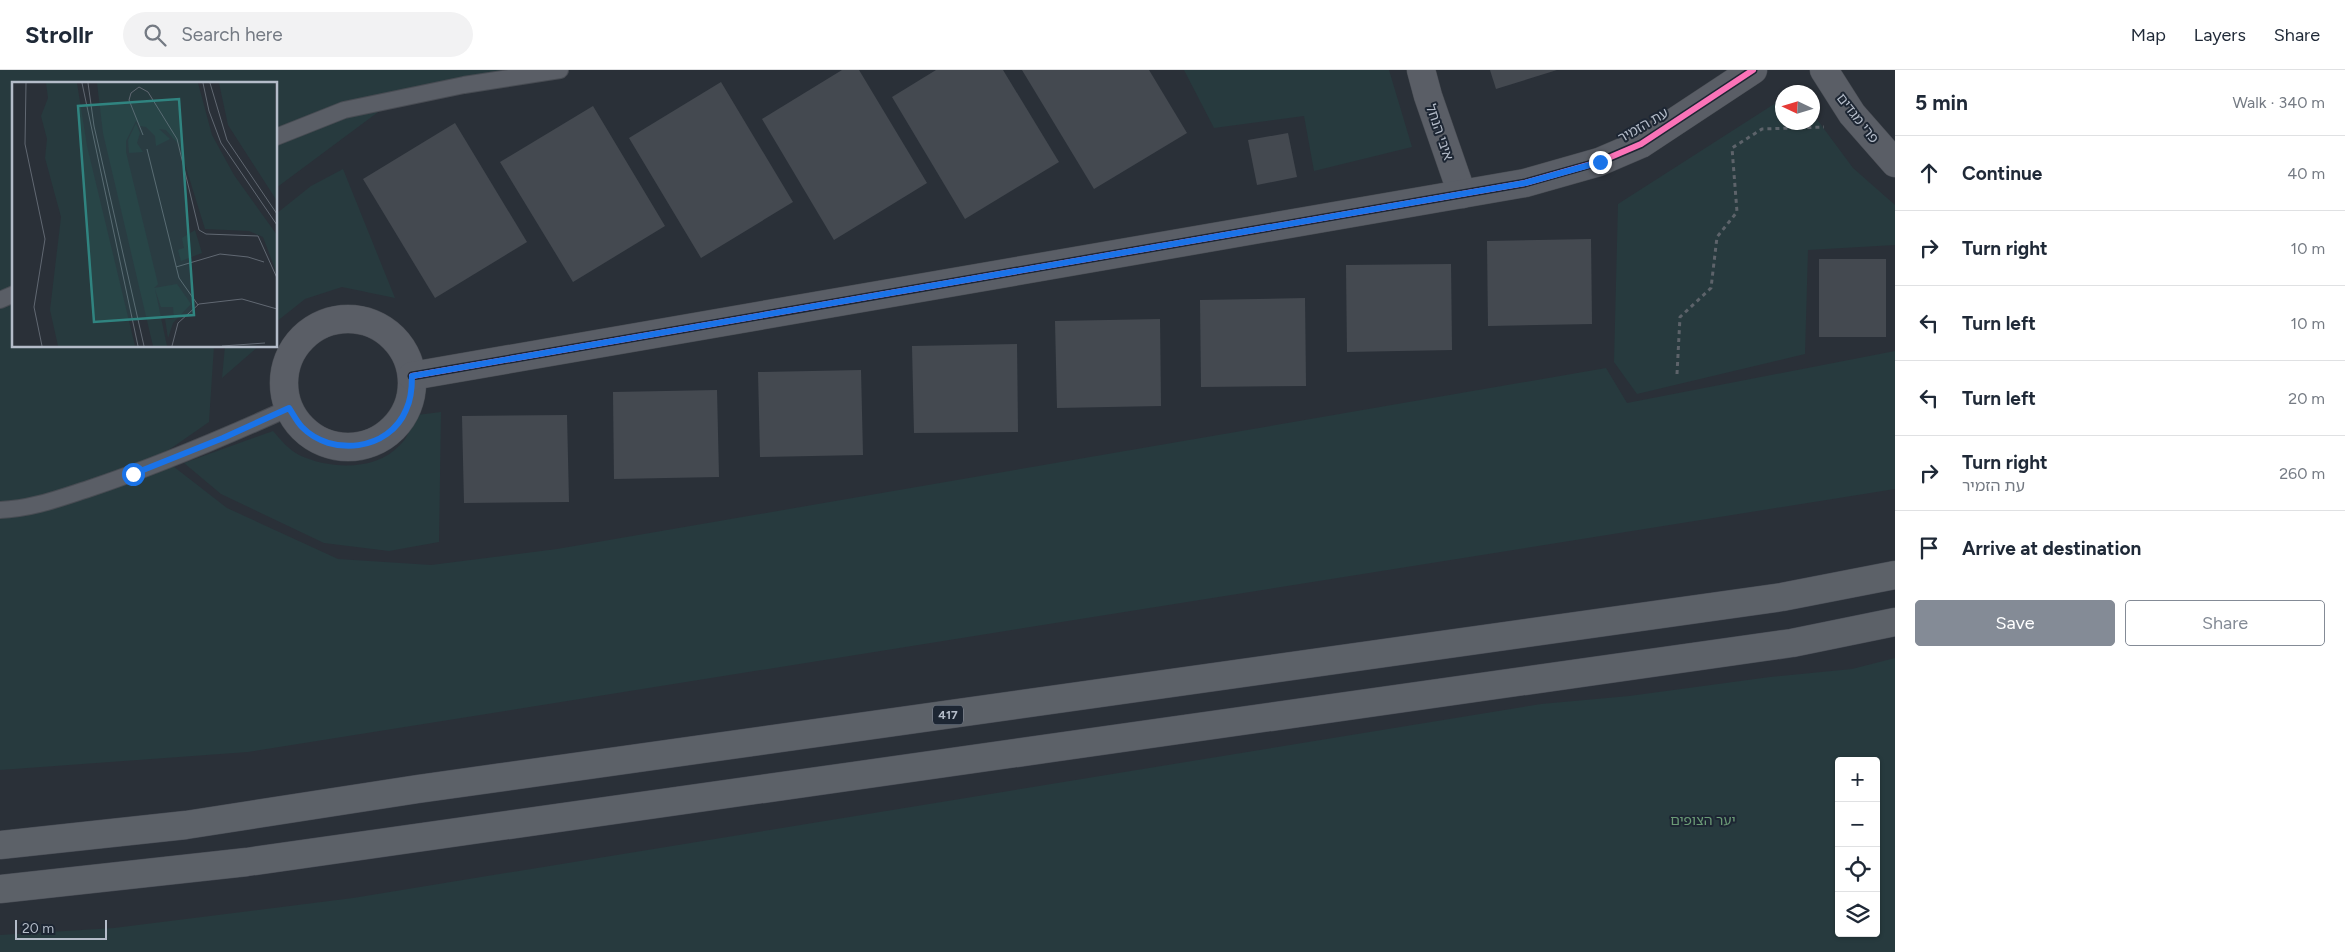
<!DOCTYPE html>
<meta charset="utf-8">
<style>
body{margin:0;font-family:Figtree,"Noto Sans Hebrew",sans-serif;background:#f2f2f3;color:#1f2937}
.controls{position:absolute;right:15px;bottom:15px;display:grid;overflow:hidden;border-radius:5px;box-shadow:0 1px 4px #0004}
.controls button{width:45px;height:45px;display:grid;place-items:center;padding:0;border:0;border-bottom:1px solid #e0e1e3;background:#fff;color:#1f2937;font:25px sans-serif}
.compass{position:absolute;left:1775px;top:15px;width:45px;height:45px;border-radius:50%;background:#fff;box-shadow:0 1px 4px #0004;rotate:274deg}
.scale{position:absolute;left:15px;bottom:12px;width:92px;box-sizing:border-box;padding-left:5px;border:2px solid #b4bcc9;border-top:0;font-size:14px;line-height:18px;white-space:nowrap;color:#b4bcc9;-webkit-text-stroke:4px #1d2633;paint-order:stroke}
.stop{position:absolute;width:15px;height:15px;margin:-11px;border:4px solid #1a73e8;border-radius:50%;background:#fff}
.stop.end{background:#1a73e8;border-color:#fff;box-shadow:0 1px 5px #0008}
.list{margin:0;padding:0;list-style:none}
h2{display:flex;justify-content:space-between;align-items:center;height:65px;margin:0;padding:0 20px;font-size:21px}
h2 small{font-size:16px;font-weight:400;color:#747a83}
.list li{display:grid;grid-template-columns:32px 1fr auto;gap:15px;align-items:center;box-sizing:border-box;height:75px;padding:0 20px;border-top:1px solid #e0e1e3}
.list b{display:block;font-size:19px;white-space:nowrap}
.list p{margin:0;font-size:16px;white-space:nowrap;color:#747a83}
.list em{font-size:16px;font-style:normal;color:#747a83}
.actions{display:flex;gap:10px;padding:15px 20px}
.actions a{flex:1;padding:11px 0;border:1px solid #848b96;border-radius:5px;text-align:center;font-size:18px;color:#848b96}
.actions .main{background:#848b96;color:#fff}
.icon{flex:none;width:28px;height:28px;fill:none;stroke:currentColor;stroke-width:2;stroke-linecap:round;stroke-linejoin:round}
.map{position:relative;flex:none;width:1895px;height:882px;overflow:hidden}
header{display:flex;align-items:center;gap:30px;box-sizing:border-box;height:70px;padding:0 25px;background:#fff;border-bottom:1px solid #e0e1e3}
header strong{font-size:24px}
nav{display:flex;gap:28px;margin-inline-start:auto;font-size:18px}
.search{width:350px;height:45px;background:#f2f2f3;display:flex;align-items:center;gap:12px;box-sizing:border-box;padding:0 18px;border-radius:28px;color:#747a83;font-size:19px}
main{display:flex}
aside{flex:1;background:#fff}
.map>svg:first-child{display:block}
</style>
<header>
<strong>Strollr</strong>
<div class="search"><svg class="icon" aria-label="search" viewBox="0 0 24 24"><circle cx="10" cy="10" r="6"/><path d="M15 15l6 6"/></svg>Search here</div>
<nav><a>Map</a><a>Layers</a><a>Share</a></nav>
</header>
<main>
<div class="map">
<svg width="1895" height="882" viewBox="0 0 1895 882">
<rect width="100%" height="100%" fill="#2a3038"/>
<!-- green -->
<g fill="#273a3e" fill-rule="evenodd">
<path d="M 0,0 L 502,0 L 401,25 L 276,118 L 276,14 L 14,14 L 14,276 L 214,276 L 209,352 L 160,386 L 227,438 L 338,489 L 431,495 L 557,479 L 1606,298 L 1627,333 L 1895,281 L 1895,419 L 248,682 L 0,700 Z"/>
<path d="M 1184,0 L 1389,0 L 1412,77 L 1314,101 L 1304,46 L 1214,58 Z"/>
<path d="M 1782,29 L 1782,52 L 1812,52 L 1813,44 L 1853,98 L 1895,135 L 1895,175 L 1808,180 L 1805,284 L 1637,324 L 1614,292 L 1618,134 Z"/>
<path d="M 343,99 L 395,228 L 342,217 L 305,229 L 276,252 L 276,144 L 311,116 Z"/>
<path d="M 225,276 L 259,276 L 222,308 Z"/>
<path d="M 441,342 L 439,472 L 389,481 L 324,473 L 221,424 L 184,393 L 273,361 C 280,369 289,380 299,385 C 329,399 375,402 400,375 C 408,368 412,354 417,345 Z"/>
<path d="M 1895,588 L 1895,882 L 0,882 L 0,865 L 114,858 L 353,828 L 1541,634 L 1629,626 L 1770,607 L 1852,599 ZM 1839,691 L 1876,691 L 1876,863 L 1839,863 Z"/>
</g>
<!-- building -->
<g fill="#444950">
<path d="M 842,0 L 859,0 L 927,113 L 834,170 L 762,49 Z"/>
<path d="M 936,0 L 1003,0 L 1059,92 L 965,149 L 892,27 Z"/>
<path d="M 1022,0 L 1149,0 L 1187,63 L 1094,119 Z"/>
<path d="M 1490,0 L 1557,0 L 1496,19 Z"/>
<path d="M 721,12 L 793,132 L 701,188 L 629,68 Z"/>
<path d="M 593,36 L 665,156 L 573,212 L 500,92 Z"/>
<path d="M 455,53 L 527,172 L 435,228 L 363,109 Z"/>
<path d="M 1288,63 L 1297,107 L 1257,115 L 1248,70 Z"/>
<path d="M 1591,169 L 1592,254 L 1488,256 L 1487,171 Z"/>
<rect x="1819" y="189" width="67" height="78"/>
<path d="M 1451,194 L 1452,280 L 1347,282 L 1346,195 Z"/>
<path d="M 1305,228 L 1306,316 L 1201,317 L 1200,230 Z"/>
<path d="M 1160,249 L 1161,336 L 1057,338 L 1055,251 Z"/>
<path d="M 1017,274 L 1018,362 L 914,363 L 912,276 Z"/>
<path d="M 861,300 L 863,385 L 760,387 L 758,302 Z"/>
<path d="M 717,320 L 719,407 L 614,409 L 613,322 Z"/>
<path d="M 567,345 L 569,432 L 464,433 L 462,346 Z"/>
</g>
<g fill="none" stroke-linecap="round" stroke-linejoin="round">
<!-- lane casing -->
<g stroke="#484c53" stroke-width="18">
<g id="lane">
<path d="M 276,67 L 344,40 L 464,15 L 560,0"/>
<path d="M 0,230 L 14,224"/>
<path d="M 0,440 C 31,439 60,428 88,419 C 157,396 223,368 289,338"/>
</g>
</g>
<!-- street casing -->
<g stroke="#484c53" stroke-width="29">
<g id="street">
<path d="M 1421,0 L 1428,26 L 1462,124"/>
<path d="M 1824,0 L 1852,44 L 1895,93"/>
<circle cx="348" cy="313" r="64"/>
<path d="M 412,306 L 1525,113 L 1599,92 L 1641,74 L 1753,0"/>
</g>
</g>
<!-- primary casing -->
<g stroke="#484c55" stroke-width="29">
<g id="primary">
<path d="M 0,775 L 186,755 L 418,719 L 1782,527 L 1895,505"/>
<path d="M 0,819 L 247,792 L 1792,573 L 1895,552"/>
</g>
</g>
<!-- path -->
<path stroke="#5d636a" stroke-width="3" stroke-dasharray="4 4" stroke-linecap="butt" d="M 1677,304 L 1680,247 L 1711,218 L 1717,167 L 1737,142 L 1732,78 L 1762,59 L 1824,57"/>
<!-- lane -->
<use href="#lane" stroke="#5a5e66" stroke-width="16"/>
<!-- street -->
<use href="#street" stroke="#5a5e66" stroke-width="28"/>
<!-- primary -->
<use href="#primary" stroke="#5c6168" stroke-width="28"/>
<!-- cycleway casing -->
<g stroke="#1d2633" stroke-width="9">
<path id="cycleway" d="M 412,306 L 1525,113 L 1599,92 L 1641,74 L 1753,0"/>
</g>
<!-- cycleway -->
<use href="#cycleway" stroke="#fb73b8" stroke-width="6"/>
</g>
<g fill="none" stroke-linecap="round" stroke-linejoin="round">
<!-- route -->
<path stroke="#1a73e8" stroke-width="6" d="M 133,404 L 223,368 L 289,338 C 293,344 297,352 302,357 C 331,387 389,381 406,340 C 411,330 412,318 412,306 L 1525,113 L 1600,92"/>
</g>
<g text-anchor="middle" stroke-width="4" stroke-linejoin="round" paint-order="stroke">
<!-- shield labels -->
<rect fill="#1d2633" stroke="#878f9c" stroke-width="1" x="933" y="635.5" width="30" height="19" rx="4"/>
<g font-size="12" font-weight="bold" fill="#b4bcc9">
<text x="948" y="649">417</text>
</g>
<!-- street labels -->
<g font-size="14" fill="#b4bcc9" stroke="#1d2633">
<text transform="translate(1858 48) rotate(52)" y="5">פרי מגדים</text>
<text transform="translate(1643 55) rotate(-30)" y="5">עת הזמיר</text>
<text transform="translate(1440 62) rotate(71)" y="5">איבי הנחל</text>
</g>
<!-- park labels -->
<g font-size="14" fill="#6b9a76" stroke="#1d2633">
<text x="1703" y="755">יער הצופים</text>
</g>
</g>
<!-- overview -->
<g transform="translate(12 12)">
<rect width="265" height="265" fill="#2a3038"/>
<path d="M 34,1 L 65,1 L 75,64 L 123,264 L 46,264 L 38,228 L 49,135 L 33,76 L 35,57 L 29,34 L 36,16 ZM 85,1 L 186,1 L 200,53 L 222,93 L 265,153 L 265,192 L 251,155 L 237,149 L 193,147 L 167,63 L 154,48 L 128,44 L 124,39 L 114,59 L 114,70 L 146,202 L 142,206 L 165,202 L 179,222 L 161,241 L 156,256 L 153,237 L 162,236 L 161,225 L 149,225 L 143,207 L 155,264 L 141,264 L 91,51 ZM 207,1 L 263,1 L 265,119 L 216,43 ZM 124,41 L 128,51 L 125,61 L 131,70 L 117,71 L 116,58 ZM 134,45 L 146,46 L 158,57 L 144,64 L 143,54 ZM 183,148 L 190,171 L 169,179 L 166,168 L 172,166 L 170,156 Z" fill="#273a3e"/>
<path fill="none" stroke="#616872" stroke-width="1" d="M 14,1 L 13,62 L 33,157 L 22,225 L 30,264M 70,1 L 126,264M 76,1 L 82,44 L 132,264M 191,1 L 197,29 L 209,61 L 265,143M 198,1 L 215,58 L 265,132M 131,53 L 117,18 L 119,11 L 127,5 L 136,10 L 165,57 L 187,148 L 194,152 L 246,154 L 265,196M 135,67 L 167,196 L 186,223M 164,185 L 208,172 L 236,175 L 252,180M 160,264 L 166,241 L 187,222 L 230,217 L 265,227M 210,264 L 253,261"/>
<path fill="#308480" fill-opacity="0.15" stroke="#308480" stroke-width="2.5" d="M 167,17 L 182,233 L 82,240 L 66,24 Z"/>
<rect width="265" height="265" fill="none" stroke="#b4bcc9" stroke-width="2.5"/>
</g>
</svg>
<div class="controls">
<button>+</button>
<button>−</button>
<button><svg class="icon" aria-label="locate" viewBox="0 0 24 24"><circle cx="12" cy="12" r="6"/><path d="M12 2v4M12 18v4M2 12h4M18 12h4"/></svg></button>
<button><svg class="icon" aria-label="layers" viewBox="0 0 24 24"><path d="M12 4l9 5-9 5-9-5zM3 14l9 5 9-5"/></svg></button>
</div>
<svg class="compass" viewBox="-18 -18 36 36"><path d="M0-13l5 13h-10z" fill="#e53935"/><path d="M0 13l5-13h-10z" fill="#747a83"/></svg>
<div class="scale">20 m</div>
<div class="stop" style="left:133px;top:404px"></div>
<div class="stop end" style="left:1600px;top:92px"></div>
</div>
<aside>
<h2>5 min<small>Walk · 340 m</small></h2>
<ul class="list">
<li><svg class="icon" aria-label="ahead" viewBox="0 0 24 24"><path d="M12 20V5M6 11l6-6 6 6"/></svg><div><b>Continue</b></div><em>40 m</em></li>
<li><svg class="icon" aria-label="right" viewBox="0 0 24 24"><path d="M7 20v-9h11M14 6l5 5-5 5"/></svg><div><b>Turn right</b></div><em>10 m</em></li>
<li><svg class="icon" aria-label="left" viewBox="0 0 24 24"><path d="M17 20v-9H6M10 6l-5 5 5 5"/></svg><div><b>Turn left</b></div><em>10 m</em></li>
<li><svg class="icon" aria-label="left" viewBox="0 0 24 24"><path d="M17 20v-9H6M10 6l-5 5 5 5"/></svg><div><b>Turn left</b></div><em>20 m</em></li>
<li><svg class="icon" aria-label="right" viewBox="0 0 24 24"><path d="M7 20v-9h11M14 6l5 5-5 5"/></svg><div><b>Turn right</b><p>עת הזמיר</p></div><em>260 m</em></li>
<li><svg class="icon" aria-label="arrive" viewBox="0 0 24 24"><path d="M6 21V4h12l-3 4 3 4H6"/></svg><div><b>Arrive at destination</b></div></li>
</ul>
<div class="actions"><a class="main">Save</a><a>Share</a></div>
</aside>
</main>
